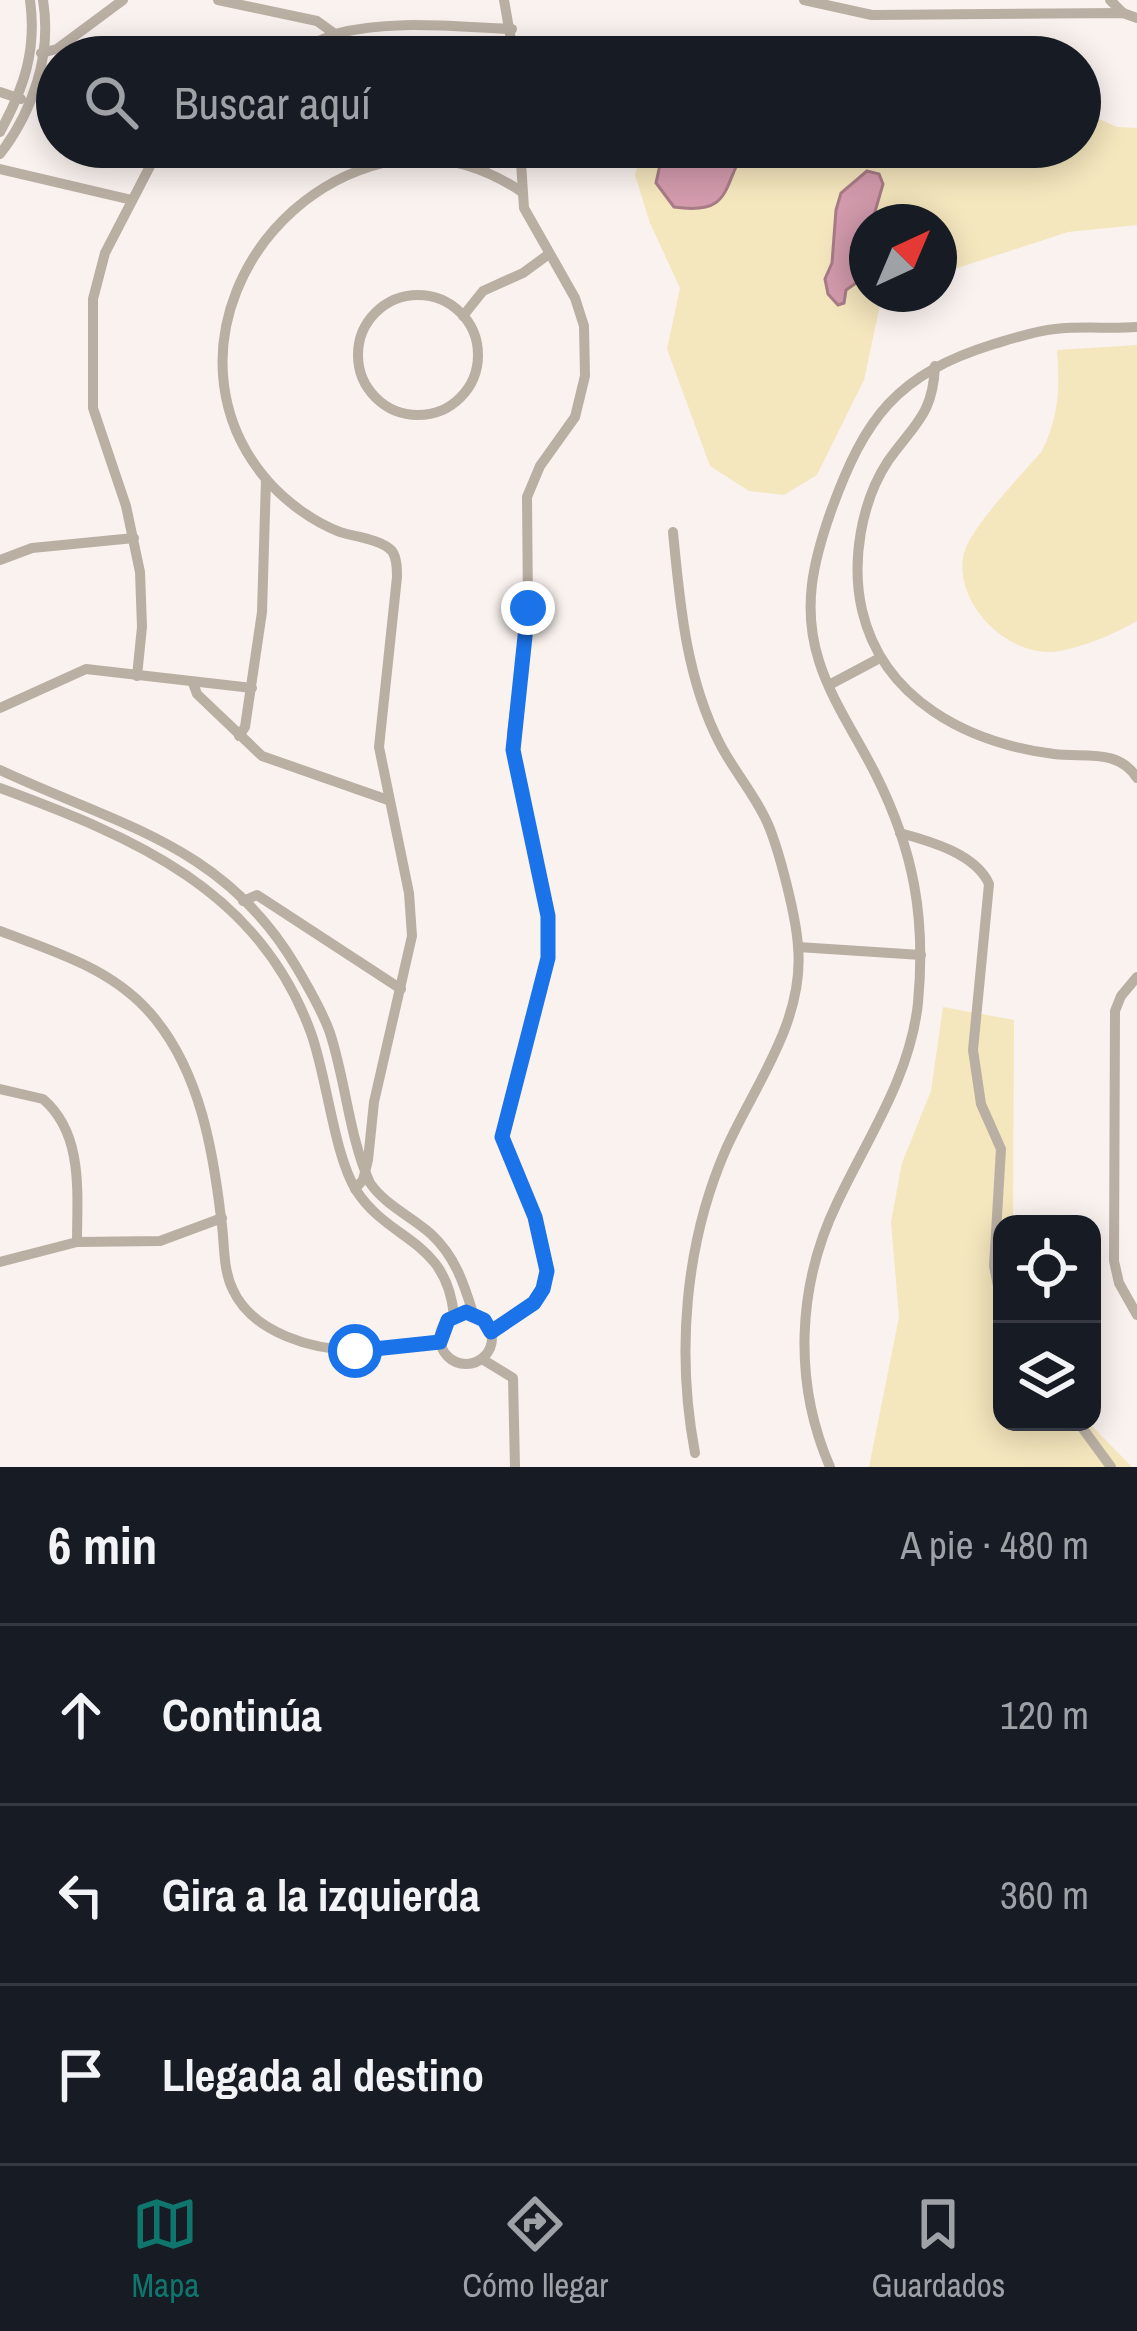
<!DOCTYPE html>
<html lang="es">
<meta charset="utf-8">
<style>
body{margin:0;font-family:"Archivo Narrow",sans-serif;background:#20242c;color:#f1f3f6}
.controls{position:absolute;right:36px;bottom:36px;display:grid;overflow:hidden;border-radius:24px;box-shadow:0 6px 30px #0003}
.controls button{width:108px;height:108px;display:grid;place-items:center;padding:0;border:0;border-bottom:3px solid #363941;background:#171b24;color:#f1f3f6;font:60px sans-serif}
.compass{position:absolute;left:849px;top:204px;width:108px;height:108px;border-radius:50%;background:#171b24;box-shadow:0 6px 30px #0003;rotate:44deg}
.stop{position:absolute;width:36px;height:36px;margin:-27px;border:9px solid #1a73e8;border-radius:50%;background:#fff}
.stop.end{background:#1a73e8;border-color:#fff;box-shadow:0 3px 12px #0008}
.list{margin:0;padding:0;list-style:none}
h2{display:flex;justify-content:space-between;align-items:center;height:156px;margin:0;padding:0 48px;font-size:51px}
h2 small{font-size:39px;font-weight:400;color:#9ea1a6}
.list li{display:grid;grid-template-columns:78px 1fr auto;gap:36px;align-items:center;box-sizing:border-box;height:180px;padding:0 48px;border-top:3px solid #363941}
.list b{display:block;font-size:45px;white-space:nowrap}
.list em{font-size:39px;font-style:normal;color:#9ea1a6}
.icon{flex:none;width:66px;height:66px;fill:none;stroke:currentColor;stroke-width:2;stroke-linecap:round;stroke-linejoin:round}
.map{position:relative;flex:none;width:1137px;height:1467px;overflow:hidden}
.search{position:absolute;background:#171b24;box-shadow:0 6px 30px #0003;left:36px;right:36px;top:36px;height:132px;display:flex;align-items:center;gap:30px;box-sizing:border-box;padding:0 42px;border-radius:66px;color:#9ea1a6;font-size:45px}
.sheet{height:696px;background:#171b24}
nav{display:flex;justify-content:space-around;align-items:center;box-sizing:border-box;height:168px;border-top:3px solid #363941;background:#171b24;font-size:33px;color:#9ea1a6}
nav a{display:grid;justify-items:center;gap:6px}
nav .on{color:#0f766e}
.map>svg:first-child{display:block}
</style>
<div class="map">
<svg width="1137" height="1467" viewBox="0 0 1137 1467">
<rect width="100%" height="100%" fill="#faf2ef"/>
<!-- green -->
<g fill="#f4e6bd">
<path d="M 1092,116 L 1117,127 L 1137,128 L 1137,225 L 1068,232 L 939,274 L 939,222 L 867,222 L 867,294 L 900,294 L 880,305 L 864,380 L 817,475 L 784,495 L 749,491 L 710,466 L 667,349 L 680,288 L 650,223 L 635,175 L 643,147 L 1080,147 L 1080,119 Z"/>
<path d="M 1137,345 L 1137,621 C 1114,634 1086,646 1060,651 C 1009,660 952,603 964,553 C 971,527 1023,473 1042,451 C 1059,416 1060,388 1057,350 Z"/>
<path d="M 943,1007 L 1014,1020 L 1013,1224 L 1002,1224 L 1002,1422 L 1088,1422 L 1132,1467 L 869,1467 L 899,1317 L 891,1222 L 902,1163 L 931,1091 Z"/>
</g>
<!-- water -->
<g fill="#d39bad" stroke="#a87c87" stroke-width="3">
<path d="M 664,147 L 747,147 C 721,184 735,216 674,207 L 656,183 Z"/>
<path d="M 867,171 L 879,174 L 883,184 L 872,222 L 867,222 L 867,285 L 856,283 L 846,290 L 844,303 L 838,305 L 828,294 L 825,279 L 832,263 L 836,210 L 841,193 Z"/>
</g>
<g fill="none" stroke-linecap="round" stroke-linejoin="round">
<!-- street -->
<g stroke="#baafa3" stroke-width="10">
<path d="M 218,0 L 317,21 L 335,34 C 391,19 454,27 512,29"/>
<path d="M 504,0 L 514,57"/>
<path d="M 804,0 L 872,15 L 1123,13 L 1137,18"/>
<path d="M 1110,0 L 1123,13"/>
<path d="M 41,53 L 57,49 L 123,0"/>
<path d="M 280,57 L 335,34"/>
<path d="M 0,92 L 21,99"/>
<path d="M 0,132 C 24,88 37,50 30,0"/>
<path d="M 0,154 C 33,111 52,55 43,0"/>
<path d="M 0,169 L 132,200"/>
<circle cx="418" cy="355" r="60"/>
<path d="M 463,316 L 483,291 L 523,273 L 549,254"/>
<path d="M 935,366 C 933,415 914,424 888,461 C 861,502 851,562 862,610 C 883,700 968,743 1054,754 C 1084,758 1118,748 1137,778"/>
<path d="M 673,532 C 680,605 686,678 720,744 C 734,771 755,795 767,822 C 779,849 796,916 798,946 C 805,1021 755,1084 726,1149 C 685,1243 676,1352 695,1453"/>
<path d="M 0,560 L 32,548 L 134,538"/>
<path d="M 137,676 L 142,627 L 140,572 L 126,506 L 93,408 L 93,299 L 105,253 L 160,147"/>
<path d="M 193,683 L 197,694 L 262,756 L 388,800"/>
<path d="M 829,685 L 878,659"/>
<path d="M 0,708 L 86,669 L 252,688"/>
<path d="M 239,736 L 245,727 L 262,612 L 266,479"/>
<path d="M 0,770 C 120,826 225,845 297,968 C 309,989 322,1010 330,1033 C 346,1082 349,1137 370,1183 C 386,1206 411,1216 431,1234 C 455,1256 464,1284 473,1313"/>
<path d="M 0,788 C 133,837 259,889 311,1033 C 327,1077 334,1155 356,1190 C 389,1242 446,1238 454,1315"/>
<path d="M 900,833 C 930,841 976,854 989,884 L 973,1050 L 981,1104 L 1001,1149 L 994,1266 L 1002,1306"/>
<path d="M 243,901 L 257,895 L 401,989"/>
<path d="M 0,931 C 58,953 117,970 156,1020 C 200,1075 213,1150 221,1218 C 225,1241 222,1268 233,1290 C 253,1333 314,1351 359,1350 C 386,1350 413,1345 440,1342"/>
<path d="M 798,947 L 921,955"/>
<path d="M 1137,977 L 1121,996 L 1115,1011 L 1114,1261 L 1119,1283 L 1137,1315"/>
<path d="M 0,1089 L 43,1099 C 84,1134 77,1194 77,1242"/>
<path d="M 355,1189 L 363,1180 L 368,1160 L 374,1102 L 412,936 L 409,893 L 379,747 L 397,577 C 397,569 397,558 392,551 C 381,539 355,537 340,532 C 313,522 285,501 266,479 C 169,364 246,197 383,163 C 433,151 480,164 522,192"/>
<path d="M 0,1262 L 77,1242 L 160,1241 L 222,1218"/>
<circle cx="466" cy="1338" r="26"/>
<path d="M 491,1332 L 534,1303 L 543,1289 L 547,1271 L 535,1217 L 502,1137 L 548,958 L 548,916 L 512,734 L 528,608 L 527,497 L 540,466 L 575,417 L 585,376 L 584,326 L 575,298 L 524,208 L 520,147"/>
<path d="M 482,1359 L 513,1378 L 515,1467"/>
<path d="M 1078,1422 L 1111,1467"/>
<path d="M 830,1467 C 793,1382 797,1286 837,1203 C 868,1137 910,1077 918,1003 C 926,918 914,851 876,775 C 857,737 831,700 819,661 C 802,608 813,562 831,511 C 865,417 897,374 994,344 C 1014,338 1035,331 1055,329 C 1083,326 1110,329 1137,327"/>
</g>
</g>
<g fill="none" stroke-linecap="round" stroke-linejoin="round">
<!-- route -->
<path stroke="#1a73e8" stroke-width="15" d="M 355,1351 L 440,1342 L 448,1320 L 466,1312 L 484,1320 L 491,1332 L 534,1303 L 543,1289 L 547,1271 L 535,1217 L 502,1137 L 548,958 L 548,916 L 513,750 L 528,608"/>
</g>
</svg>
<div class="controls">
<button><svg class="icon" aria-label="locate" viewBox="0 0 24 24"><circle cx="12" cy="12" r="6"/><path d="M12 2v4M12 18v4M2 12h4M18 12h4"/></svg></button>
<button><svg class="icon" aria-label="layers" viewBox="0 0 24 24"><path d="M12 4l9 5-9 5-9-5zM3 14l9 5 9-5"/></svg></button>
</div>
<svg class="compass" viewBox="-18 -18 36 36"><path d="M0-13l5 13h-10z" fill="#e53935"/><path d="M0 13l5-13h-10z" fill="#9ea1a6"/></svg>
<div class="stop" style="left:355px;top:1351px"></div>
<div class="stop end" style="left:528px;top:608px"></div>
<div class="search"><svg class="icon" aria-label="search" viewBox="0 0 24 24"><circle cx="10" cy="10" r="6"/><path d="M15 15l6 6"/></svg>Buscar aquí</div>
</div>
<section class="sheet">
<h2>6 min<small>A pie · 480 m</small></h2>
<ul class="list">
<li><svg class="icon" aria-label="ahead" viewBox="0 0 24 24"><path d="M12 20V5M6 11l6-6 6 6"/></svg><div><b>Continúa</b></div><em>120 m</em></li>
<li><svg class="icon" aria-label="left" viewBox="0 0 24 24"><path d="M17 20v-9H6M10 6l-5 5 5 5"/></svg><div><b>Gira a la izquierda</b></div><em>360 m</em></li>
<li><svg class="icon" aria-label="arrive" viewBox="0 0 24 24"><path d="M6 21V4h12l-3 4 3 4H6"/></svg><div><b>Llegada al destino</b></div></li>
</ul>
</section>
<nav>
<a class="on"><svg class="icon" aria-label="map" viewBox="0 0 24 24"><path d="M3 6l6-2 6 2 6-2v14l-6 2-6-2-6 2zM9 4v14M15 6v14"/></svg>Mapa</a>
<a><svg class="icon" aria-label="directions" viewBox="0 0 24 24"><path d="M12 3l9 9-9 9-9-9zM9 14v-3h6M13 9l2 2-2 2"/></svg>Cómo llegar</a>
<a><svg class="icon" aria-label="saved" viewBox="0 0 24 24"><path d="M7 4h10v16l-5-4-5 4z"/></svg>Guardados</a>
</nav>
